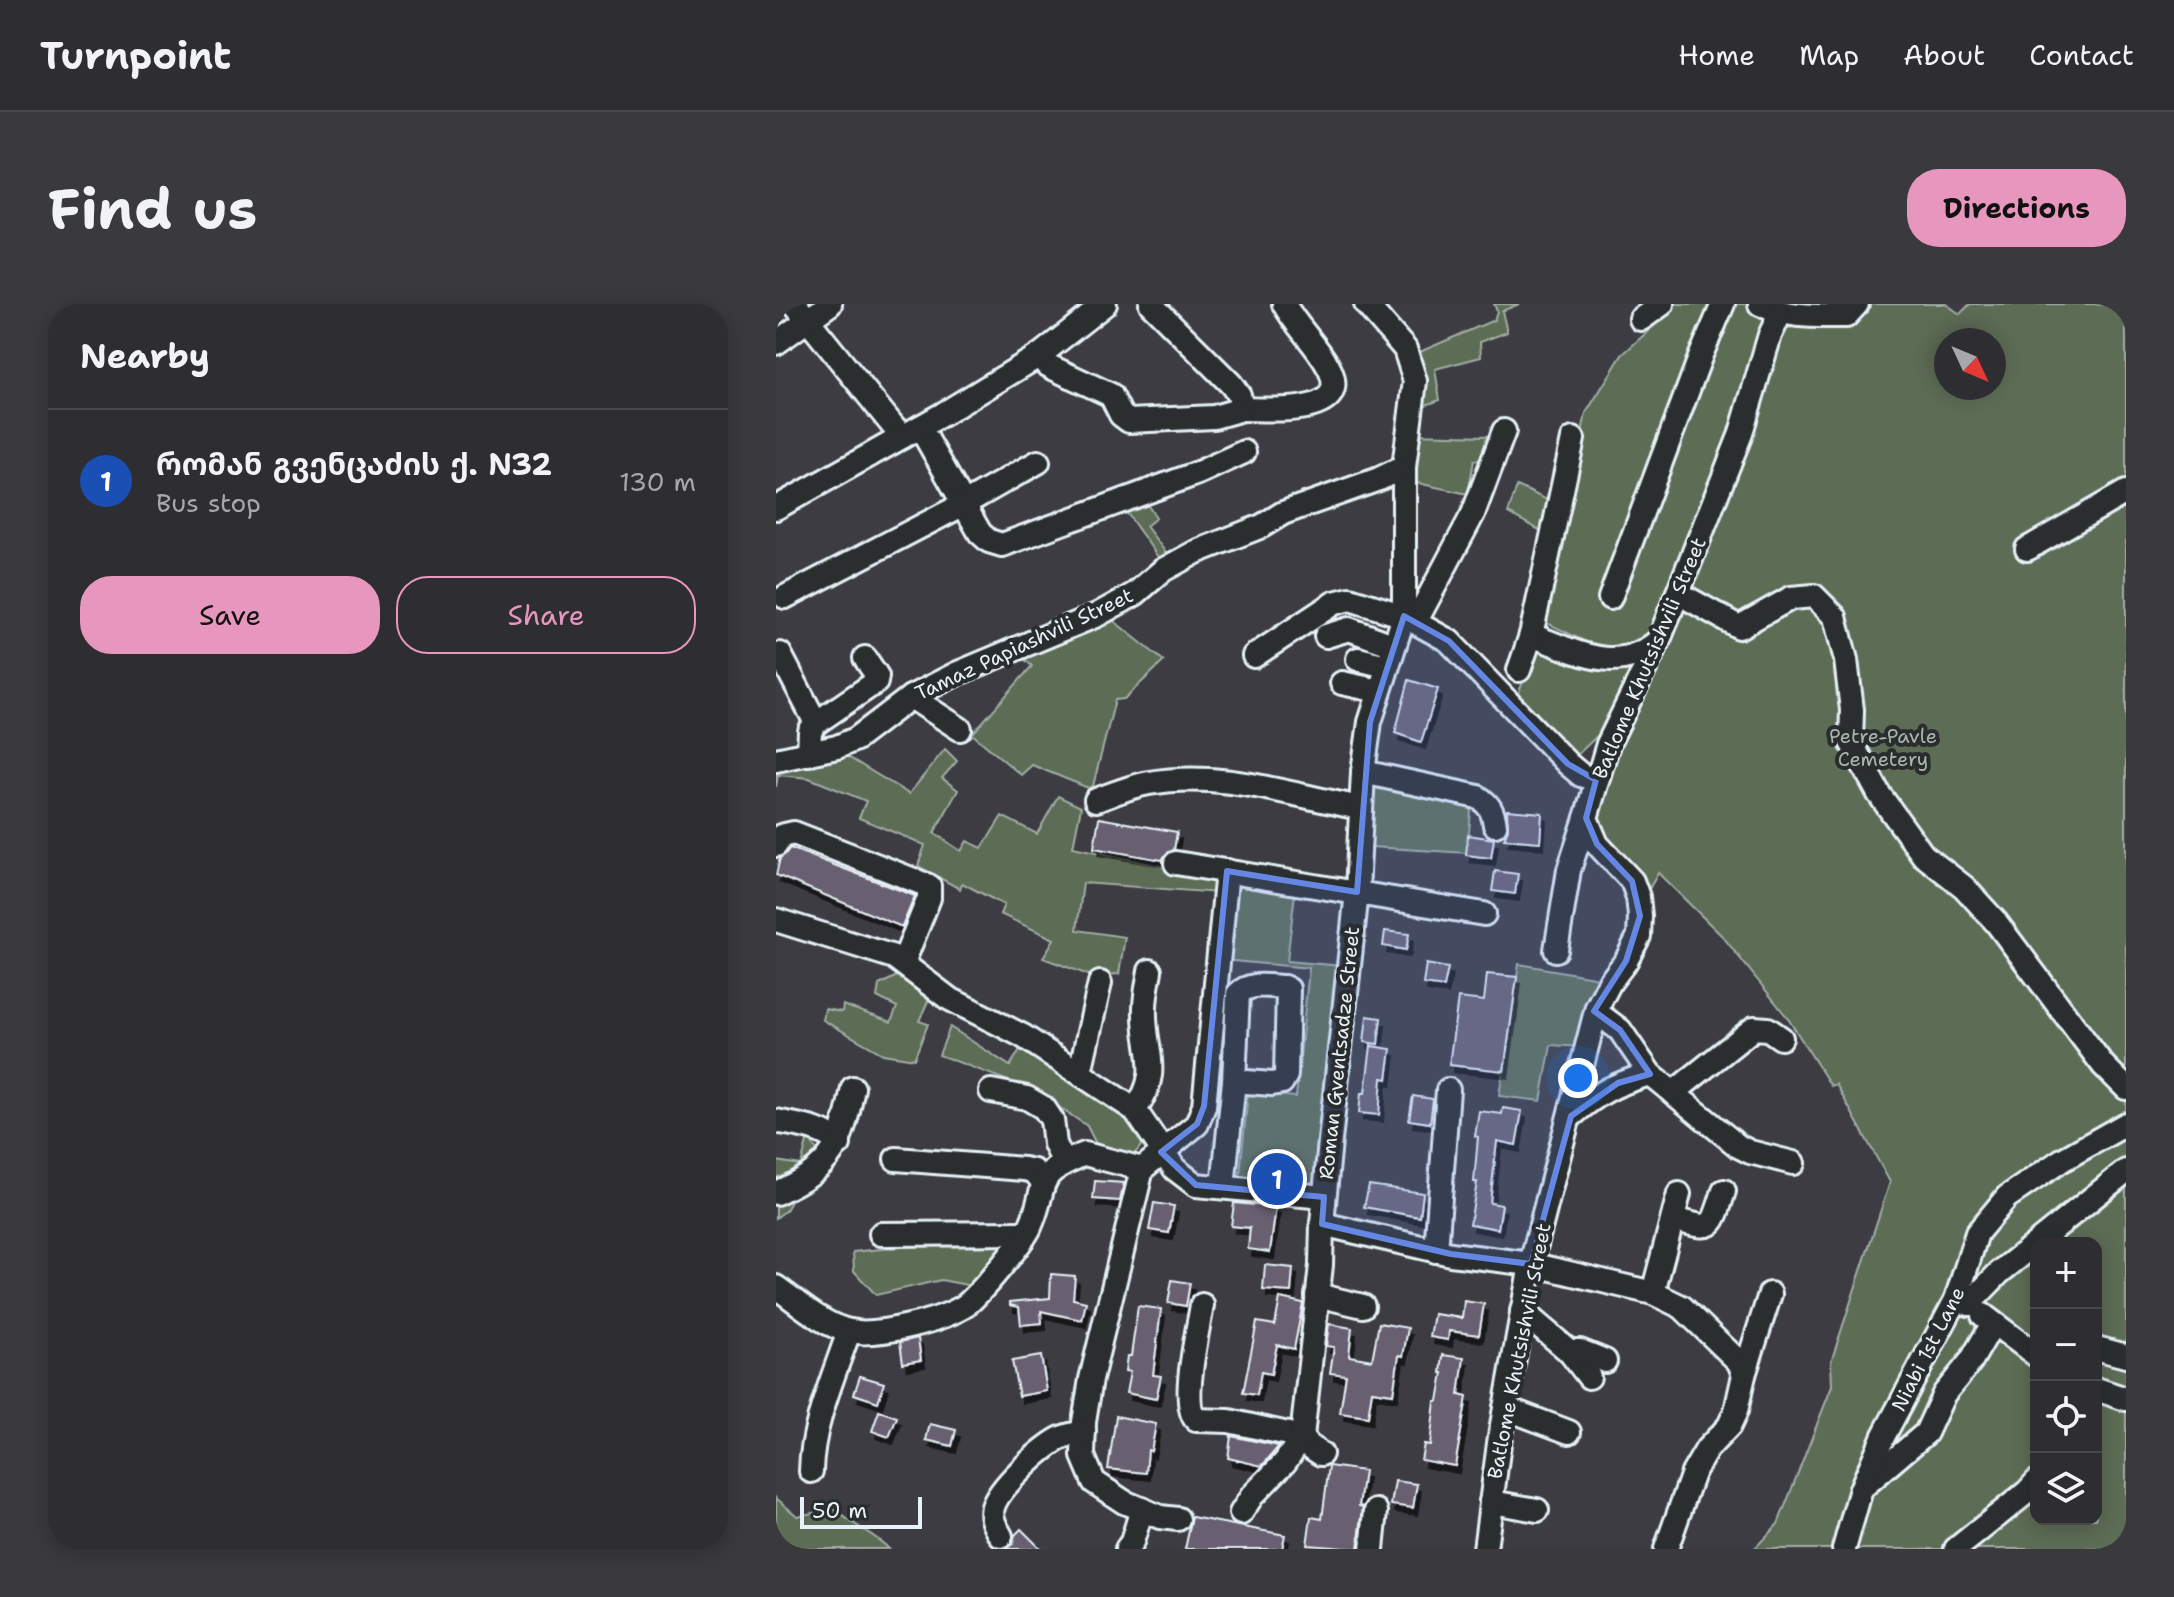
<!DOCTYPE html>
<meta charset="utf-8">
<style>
body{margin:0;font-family:"Shantell Sans","Noto Sans Georgian",sans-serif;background:#39393e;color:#f1f3f6}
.controls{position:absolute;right:24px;bottom:24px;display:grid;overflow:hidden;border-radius:16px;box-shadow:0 4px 20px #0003}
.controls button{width:72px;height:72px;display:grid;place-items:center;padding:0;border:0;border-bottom:2px solid #48494d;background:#2d2d32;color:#f1f3f6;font:40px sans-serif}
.compass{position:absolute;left:1158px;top:24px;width:72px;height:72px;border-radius:50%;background:#2d2d32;box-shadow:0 4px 20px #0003;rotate:134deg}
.scale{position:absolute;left:24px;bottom:20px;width:122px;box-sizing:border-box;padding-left:8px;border:4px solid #e8f1f8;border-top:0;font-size:22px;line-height:28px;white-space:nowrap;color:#e8f1f8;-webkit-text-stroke:6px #2a2d2e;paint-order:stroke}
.you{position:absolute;left:802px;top:774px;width:28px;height:28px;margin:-20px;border:6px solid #fff;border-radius:50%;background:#1a73e8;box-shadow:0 0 0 12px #1a73e833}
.badge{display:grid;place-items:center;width:52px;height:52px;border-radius:50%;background:#e797bd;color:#fff;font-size:26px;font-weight:700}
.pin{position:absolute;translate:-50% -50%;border:4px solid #fff;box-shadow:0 2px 8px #0006}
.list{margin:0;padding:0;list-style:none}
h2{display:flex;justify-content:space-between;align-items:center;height:104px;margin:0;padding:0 32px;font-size:34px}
h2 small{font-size:26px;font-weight:400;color:#a7a8ac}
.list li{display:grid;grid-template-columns:52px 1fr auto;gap:24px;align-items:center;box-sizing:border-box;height:144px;padding:0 32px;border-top:2px solid #48494d}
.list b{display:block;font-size:30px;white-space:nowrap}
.list p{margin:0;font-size:26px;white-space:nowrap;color:#a7a8ac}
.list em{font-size:26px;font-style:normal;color:#a7a8ac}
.actions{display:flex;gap:16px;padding:24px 32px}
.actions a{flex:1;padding:18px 0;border:2px solid #e797bd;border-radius:32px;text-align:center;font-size:28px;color:#e797bd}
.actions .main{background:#e797bd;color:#111}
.icon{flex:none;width:44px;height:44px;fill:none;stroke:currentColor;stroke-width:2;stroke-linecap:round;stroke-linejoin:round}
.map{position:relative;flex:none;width:1350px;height:1245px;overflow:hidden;border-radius:32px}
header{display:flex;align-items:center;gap:48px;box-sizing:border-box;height:112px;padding:0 40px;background:#2d2d32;border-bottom:2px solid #48494d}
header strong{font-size:38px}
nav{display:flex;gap:44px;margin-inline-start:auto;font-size:28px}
.intro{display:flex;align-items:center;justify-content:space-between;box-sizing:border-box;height:192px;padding:0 48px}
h1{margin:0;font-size:56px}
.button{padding:20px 36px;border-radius:32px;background:#e797bd;color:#111;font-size:28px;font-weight:700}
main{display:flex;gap:48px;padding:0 48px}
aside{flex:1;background:#2d2d32;border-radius:32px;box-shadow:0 4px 20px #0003}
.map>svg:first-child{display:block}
</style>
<header>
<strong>Turnpoint</strong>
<nav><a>Home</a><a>Map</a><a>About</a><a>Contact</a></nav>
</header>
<div class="intro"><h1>Find us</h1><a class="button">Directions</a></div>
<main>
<aside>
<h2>Nearby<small></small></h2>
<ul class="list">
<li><span class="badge" style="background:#1a4fb4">1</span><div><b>რომან გვენცაძის ქ. N32</b><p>Bus stop</p></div><em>130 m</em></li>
</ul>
<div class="actions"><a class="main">Save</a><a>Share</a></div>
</aside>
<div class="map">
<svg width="1350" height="1245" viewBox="0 0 1350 1245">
<defs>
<filter id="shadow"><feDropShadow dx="4" dy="7" stdDeviation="0" flood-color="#0009"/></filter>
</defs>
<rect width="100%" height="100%" fill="#3c3c42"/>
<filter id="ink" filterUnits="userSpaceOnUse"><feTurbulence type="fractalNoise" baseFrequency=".0125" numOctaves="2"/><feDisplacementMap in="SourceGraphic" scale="16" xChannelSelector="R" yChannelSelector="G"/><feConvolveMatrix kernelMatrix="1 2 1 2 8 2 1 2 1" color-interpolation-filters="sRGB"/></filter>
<g filter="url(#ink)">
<!-- green -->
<g fill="#5d6c55" stroke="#a2aea6" stroke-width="2" fill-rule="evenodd">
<path d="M 718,0 L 743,0 L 726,7 L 731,28 L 704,38 L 705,53 L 659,65 L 664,96 L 641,104 L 639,50 L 718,16 L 721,7 Z"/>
<path d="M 892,0 L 979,0 L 989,23 L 984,50 L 874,333 L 858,348 L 820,343 L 767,317 L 810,109 L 846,51 L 881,19 L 874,12 Z"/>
<path d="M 1005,0 L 1170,0 L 1184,10 L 1194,0 L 1350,0 L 1350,1245 L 978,1245 L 1002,1220 L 1056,1082 L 1055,1058 L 1114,878 L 1060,780 L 1055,782 L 1011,713 L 947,633 L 882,569 L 872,587 L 844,551 L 821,531 L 817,510 L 826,478 L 1007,27 L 1023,20 ZM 1170,36 L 1218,36 L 1218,84 L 1170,84 ZM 1260,939 L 1320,939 L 1320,1215 L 1260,1215 Z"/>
<path d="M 637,130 L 711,132 L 706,157 L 698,156 L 692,190 L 632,177 Z"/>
<path d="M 741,182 L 776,198 L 771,230 L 732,209 Z"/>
<path d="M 369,197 L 380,214 L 370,222 L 396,257 L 389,263 L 348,205 Z"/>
<path d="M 329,310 L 388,357 L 348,395 L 339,396 L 317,482 L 312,484 L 256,461 L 245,471 L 196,430 L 256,362 L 248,355 L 264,339 Z"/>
<path d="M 761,342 L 862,360 L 838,416 L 801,451 L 792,448 L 739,398 Z"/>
<path d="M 169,445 L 181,457 L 166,474 L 182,486 L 158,529 L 185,547 L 191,537 L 206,544 L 226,512 L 261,530 L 282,492 L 305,503 L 297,543 L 444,575 L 443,589 L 307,579 L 301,626 L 349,633 L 343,670 L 315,672 L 267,654 L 278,635 L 224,610 L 228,601 L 186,579 L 184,585 L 142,562 L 149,541 L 83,514 L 90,497 L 33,474 L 2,471 L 0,483 L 0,460 L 46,450 L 60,456 L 67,450 L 133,490 Z"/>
<path d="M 599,476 L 696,497 L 691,549 L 595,543 Z"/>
<path d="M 454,581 L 519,589 L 511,657 L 566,662 L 539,882 L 463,880 L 472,789 L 520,793 L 533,664 L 446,656 Z"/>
<path d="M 743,660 L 829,675 L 805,743 L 775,741 L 765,797 L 723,792 Z"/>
<path d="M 131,667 L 156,688 L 143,717 L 152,720 L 138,755 L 107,750 L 47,716 L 49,705 L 66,708 L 67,701 L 115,718 L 121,703 L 101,693 L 103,681 Z"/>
<path d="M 174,723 L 234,762 L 248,739 L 358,814 L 368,838 L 356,853 L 339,850 L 319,838 L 311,822 L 257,786 L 163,751 Z"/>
<path d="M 32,834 L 43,849 L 10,906 L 0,914 L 0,857 L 25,861 Z"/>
<path d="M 243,931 L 201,983 L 165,976 L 100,991 L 78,967 L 77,948 Z"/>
<path d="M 0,1194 L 21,1212 L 59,1205 C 76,1222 97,1228 113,1245 L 0,1245 Z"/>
</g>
<!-- building -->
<g fill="#675f6f" stroke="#e8f1f8" stroke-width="2" filter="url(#shadow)">
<path d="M 633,376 L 662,385 L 645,438 L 619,429 Z"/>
<path d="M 731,506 L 766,509 L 764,538 L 728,535 L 732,525 Z"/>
<path d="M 323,514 L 401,528 L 398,546 L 390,550 L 386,556 L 318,544 Z"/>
<path d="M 692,531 L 718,535 L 715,554 L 690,551 Z"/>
<path d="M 14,544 L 139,592 L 126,623 L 0,571 L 4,554 Z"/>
<path d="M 719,567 L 742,570 L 739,590 L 716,587 Z"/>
<path d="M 609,627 L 633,630 L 630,646 L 607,642 Z"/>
<path d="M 650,660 L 672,664 L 668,683 L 647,680 Z"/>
<path d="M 711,670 L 741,673 L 728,767 L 673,761 L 682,694 L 708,697 Z"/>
<path d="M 591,712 L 605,714 L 602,740 L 588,738 Z"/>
<path d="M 595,742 L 615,745 L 611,775 L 606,774 L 603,811 L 583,809 L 585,789 L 589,789 Z"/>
<path d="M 637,792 L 657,795 L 654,819 L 633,816 Z"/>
<path d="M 727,804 L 746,807 L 740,841 L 721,837 L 714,899 L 726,901 L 722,925 L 694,920 L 701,878 L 698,878 L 702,833 L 699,832 L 703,807 L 726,810 Z"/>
<path d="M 319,877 L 348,879 L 344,897 L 317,895 Z"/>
<path d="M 593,881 L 647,889 L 644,913 L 588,903 Z"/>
<path d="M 378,899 L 398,902 L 393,929 L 373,926 Z"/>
<path d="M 458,899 L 500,903 L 494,948 L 472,945 L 474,924 L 455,922 Z"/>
<path d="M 489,961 L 517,964 L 515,988 L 487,986 Z"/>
<path d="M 275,970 L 299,972 L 297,995 L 310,998 L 306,1016 L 265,1007 L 266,1019 L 245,1021 L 243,1003 L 234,1001 L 234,998 L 274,994 Z"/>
<path d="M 396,976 L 414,979 L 410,1002 L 392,999 Z"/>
<path d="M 504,994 L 527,999 L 518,1045 L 501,1041 L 495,1070 L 485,1068 L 481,1091 L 467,1089 L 481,1018 L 499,1021 Z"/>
<path d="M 688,997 L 708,1000 L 703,1031 L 673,1027 L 672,1036 L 654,1033 L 658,1010 L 686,1014 Z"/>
<path d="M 362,1002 L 385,1005 L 377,1071 L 385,1072 L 380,1095 L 350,1089 L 354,1068 L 349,1067 L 351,1052 L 355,1052 Z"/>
<path d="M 603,1019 L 632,1024 L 627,1052 L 623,1051 L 617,1090 L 596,1087 L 592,1113 L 564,1109 L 570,1071 L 554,1069 L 558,1043 L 550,1042 L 553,1020 L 576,1024 L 573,1052 L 596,1056 Z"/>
<path d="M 142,1034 L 145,1056 L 127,1059 L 124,1038 Z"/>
<path d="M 667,1051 L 688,1054 L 683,1091 L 691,1093 L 679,1162 L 645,1156 L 648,1140 L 654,1141 L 659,1097 L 662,1097 L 667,1069 L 665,1069 Z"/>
<path d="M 265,1052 L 271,1087 L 243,1092 L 236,1057 Z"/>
<path d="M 84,1072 L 108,1079 L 102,1098 L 78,1090 Z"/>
<path d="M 103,1107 L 121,1113 L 113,1133 L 96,1127 Z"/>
<path d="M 340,1112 L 380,1120 L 375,1147 L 372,1146 L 370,1169 L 332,1165 Z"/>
<path d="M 154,1120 L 180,1126 L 176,1142 L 150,1136 Z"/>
<path d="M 455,1132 L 503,1142 L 486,1162 L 452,1154 Z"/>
<path d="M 553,1162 L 588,1167 L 583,1202 L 587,1203 L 582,1245 L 531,1241 L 535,1213 L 546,1215 Z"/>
<path d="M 619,1177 L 641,1180 L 637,1204 L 615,1201 Z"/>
<path d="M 416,1213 L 509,1231 L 506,1245 L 409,1245 Z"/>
<path d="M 245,1225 L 265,1245 L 229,1245 L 237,1240 L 239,1231 Z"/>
</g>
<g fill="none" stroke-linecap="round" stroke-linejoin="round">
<!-- minor casing -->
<g stroke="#e8f1f8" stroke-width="28">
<g id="minor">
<path d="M 19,0 L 126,133"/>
<path d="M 375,0 L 455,80 L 463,91 L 466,105 C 492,105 580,114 552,62 C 540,40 520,22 508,0"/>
<path d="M 590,0 L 629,45 L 639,77 L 628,163 L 628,312 L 673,337 L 792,460 L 805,471 L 820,476"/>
<path d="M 984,0 C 1011,14 1040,12 1070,12 L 1081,0"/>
<path d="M 865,15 L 886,0"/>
<path d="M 0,39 L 54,0"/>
<path d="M 264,51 L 270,60 L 277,64 L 335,91 L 345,111 L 353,117 L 438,113 L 466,105"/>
<path d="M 144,123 L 204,229 L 213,237 L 226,241 L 422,169 L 468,148"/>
<path d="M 0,204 L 167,110 L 264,51 L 329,0"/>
<path d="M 1251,245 L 1350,188"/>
<path d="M 902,289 L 963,323 L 1015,294 L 1038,292 L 1059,313 L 1070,356 L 1076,406 L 1075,438 L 1103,490 L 1147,551 L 1188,583 L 1220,618 L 1327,761 L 1350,784"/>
<path d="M 9,293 L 188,200 L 262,158"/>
<path d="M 834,294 L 925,51 L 947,0"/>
<path d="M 640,317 L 697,210 L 728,127"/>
<path d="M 755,331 C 799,347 840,372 881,338"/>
<path d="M 550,332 L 573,325 L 617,341"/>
<path d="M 4,350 L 40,419"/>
<path d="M 582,355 L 610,362"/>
<path d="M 743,366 L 755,331 L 797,135"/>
<path d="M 566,379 L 603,387"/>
<path d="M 135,393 L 184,425"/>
<path d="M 33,450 L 34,427 L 40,419 L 100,378 L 101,372 L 89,354"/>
<path d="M 0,456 L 61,443 L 80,435 L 135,393 L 180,370 L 321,311 L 359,290 L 387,266 L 420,248 L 486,222 L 507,209 L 603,175 L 628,163"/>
<path d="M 587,468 L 702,493 C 713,500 717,507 719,521"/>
<path d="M 320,496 C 337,490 355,482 373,479 C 446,466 513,491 585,504"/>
<path d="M 0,541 L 5,532 L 18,529 L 153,582 L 153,594 L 127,659"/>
<path d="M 400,559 L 708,610"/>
<path d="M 0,616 L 118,653 L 172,694 L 247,732 L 359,806 L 399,865 L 420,881 L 548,893"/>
<path d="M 780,646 L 793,566 L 810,514"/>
<path d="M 820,708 L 844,726 L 874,770 L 962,842 L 974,848 L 1017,859"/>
<path d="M 304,768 L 324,679"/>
<path d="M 215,787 L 251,794 L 268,804 L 276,816 L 279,840 L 288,859"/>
<path d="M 897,789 L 978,724 L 992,725 L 1005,734"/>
<path d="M 359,806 C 388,765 367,747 369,704 C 369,692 372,679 374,667"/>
<path d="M 795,812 C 823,788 839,780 874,770"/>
<path d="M 0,817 C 23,822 46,823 63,840"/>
<path d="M 120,855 L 248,865 L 258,867 L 267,878"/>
<path d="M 447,883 L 458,777 L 462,690 C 474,678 491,682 508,683 L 512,685 L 510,771 L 506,778 L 496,780 L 458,777"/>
<path d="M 0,889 C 57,863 65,843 77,784"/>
<path d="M 897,915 C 938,926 935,927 948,887"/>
<path d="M 546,920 L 675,950 L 755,960 L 877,989 L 906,1003 L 963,1058 L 968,1071 L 960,1107 L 953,1122 L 931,1145 L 917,1169 L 890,1245"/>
<path d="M 105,930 L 250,929"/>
<path d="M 660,947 L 672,786"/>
<path d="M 0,983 C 22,998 47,1022 74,1027 C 100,1033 163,1017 187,1003 C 201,994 247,938 254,923 C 274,878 254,872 309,850 L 366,865"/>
<path d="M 877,989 L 903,890"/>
<path d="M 541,991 L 587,1002"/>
<path d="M 1180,996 L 1193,1000 L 1223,969 L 1350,867"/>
<path d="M 426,1001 C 422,1027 404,1099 420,1116 L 453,1117 L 526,1133 L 533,1142 L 545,1150"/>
<path d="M 746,1007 L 793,1047 L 813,1073"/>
<path d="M 1207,1011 L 1260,1051"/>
<path d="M 1320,1044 L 1350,1052"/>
<path d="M 793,1047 L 804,1047 L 829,1057"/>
<path d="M 968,1071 L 994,990"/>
<path d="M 1320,1085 L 1350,1095"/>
<path d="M 729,1104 L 793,1128"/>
<path d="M 35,1167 C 36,1120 58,1072 73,1027"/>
<path d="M 1089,1181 L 1150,1129 L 1168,1090 L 1195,1057 L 1217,1019"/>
<path d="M 715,1198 L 761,1206"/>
<path d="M 465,1209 L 476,1192 L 509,1158 L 526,1133 L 545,961 L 546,920 L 554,837 L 581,588 L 587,468 L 594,418 L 628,312 L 574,295 L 558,299 L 478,352"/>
<path d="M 402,1215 L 384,1213 L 348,1198 L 318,1178 L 307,1152 L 308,1118 L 315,1075 L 366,865 L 421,820 L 428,802 L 451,567"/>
<path d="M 225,1232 C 220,1223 214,1214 217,1203 C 223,1183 265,1145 283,1135 C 290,1131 300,1130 308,1128"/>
<path d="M 351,1245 L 356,1238 L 366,1205"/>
<path d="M 596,1245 L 600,1207"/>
<path d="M 709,1245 L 724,1132 L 755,960 L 821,703 L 834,678 L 850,657 L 863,632 L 864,612 L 862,593 L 856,577 L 821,540 L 810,514 L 832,440 L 883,336 L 964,132 L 994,31 L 1004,10"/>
<path d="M 1068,1245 L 1085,1185 L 1108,1131 L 1180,996 L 1201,929 L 1231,893 L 1286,856 L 1350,820"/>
<path d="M 1180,1245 L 1251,1188 L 1260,1178"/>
</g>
</g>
<!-- minor -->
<use href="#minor" stroke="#2a2d2e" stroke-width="22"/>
</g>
</g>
<!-- marked area -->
<path fill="#6487e3" fill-opacity="0.2" stroke="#6487e3" stroke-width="6" stroke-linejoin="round" d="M 628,312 L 673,337 L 792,460 L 820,476 L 810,514 L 821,540 L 856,577 L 864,612 L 850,657 L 818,707 L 844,726 L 874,770 L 842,779 L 795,812 L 755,960 L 675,950 L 546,920 L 548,893 L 420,881 L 385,848 L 421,820 L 428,802 L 451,567 L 581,588 L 594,418 Z"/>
<g text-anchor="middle" stroke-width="8" stroke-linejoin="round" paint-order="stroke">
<!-- street labels -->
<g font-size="20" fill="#e8f1f8" stroke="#2a2d2e">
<text transform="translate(248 340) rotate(-25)" y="7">Tamaz Papiashvili Street</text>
<text transform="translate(873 354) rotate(-67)" y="7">Batlome Khutsishvili Street</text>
<text transform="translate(563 749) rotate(-84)" y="7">Roman Gventsadze Street</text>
<text transform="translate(1152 1045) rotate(-63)" y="7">Niabi 1st Lane</text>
<text transform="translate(743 1047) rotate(-79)" y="7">Batlome Khutsishvili Street</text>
</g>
<!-- park labels -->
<g font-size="20" fill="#a9b5af" stroke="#2a2d2e">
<text x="1107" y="439">Petre-Pavle<tspan x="1107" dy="23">Cemetery</tspan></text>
</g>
</g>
</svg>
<div class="controls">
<button>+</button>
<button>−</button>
<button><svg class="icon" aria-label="locate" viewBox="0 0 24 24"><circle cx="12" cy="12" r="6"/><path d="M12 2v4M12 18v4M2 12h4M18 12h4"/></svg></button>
<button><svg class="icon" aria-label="layers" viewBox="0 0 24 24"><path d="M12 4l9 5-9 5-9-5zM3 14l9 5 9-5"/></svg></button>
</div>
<svg class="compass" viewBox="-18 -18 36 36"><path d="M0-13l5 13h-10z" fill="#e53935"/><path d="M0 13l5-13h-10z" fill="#a7a8ac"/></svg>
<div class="scale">50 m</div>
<div class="you"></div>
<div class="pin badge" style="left:501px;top:875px;background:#1a4fb4">1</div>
</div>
</main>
